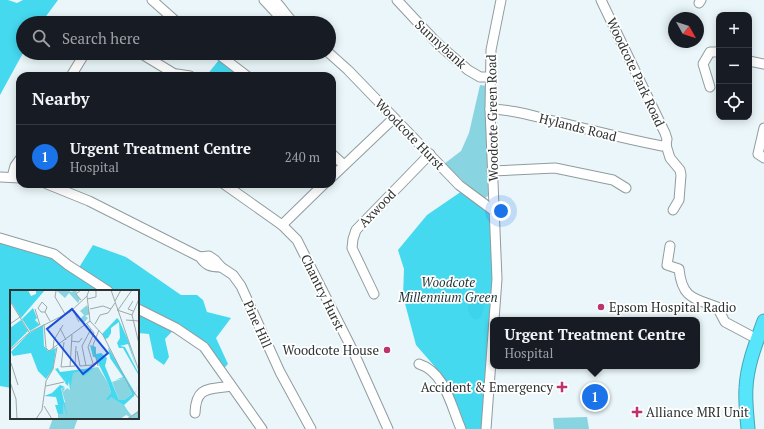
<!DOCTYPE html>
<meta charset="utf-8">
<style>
body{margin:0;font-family:"PT Serif",serif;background:#20242c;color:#f1f3f6}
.controls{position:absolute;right:12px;top:12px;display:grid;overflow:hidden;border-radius:8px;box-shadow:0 2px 10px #0003}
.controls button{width:36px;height:36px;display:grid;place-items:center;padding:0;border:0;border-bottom:1px solid #363941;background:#171b24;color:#f1f3f6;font:20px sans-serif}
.compass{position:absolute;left:668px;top:12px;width:36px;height:36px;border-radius:50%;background:#171b24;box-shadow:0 2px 10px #0003;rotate:129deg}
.you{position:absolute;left:501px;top:211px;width:14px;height:14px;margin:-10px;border:3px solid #fff;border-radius:50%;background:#1a73e8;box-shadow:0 0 0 6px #1a73e833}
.badge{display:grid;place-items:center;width:26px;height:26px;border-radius:50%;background:#1a73e8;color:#fff;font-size:13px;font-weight:700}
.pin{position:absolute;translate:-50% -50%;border:2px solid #fff;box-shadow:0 1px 4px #0006}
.popup{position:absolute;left:490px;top:317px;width:210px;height:52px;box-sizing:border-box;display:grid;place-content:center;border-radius:8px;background:#171b24;filter:drop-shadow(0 1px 3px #0005);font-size:13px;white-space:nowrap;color:#9ea1a6}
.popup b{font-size:15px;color:#f1f3f6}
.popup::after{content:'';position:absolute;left:50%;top:100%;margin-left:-8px;border:8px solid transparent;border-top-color:#171b24}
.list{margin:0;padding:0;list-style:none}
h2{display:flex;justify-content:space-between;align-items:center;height:52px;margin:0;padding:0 16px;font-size:17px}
h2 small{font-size:13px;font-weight:400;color:#9ea1a6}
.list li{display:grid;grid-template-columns:26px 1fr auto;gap:12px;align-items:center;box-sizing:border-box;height:64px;padding:0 16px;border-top:1px solid #363941}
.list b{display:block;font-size:15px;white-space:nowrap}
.list p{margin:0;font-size:13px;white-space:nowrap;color:#9ea1a6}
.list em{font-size:13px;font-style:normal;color:#9ea1a6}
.icon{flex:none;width:22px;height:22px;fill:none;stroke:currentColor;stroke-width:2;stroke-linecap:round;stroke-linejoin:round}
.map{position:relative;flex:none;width:764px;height:429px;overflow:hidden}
.search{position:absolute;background:#171b24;box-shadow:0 2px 10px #0003;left:16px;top:16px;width:320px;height:44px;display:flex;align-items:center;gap:10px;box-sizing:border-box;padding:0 14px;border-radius:22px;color:#9ea1a6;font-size:15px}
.panel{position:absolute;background:#171b24;box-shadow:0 2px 10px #0003;left:16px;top:72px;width:320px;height:116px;border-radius:12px}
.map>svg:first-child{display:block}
</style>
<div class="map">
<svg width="764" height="429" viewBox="0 0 764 429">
<rect width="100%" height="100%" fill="#eaf6f9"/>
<!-- green -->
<g fill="#89d4e1">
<path d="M 480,85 L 487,86 L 488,196 L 483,199 L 444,164 L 461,151 L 469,133 Z"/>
<path d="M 587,417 L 589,429 L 554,429 L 553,418 Z"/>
<path d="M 53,418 L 78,418 L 74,429 L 49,429 Z"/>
</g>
<!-- forest -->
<g fill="#45d9f0">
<path d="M 0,0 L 8,0 L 17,3 L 23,0 L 58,0 L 41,23 L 23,23 L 23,53 L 0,95 Z"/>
<path d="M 219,60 L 239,76 L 206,76 Z"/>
<path d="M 465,189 L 491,213 L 493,287 L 486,388 L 481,429 L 464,429 L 443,376 L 416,345 L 403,296 L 404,269 L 398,250 L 427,215 Z"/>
<path d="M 0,242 L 51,257 L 75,274 L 93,245 L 126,257 L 181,295 L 197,295 L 203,300 L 207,312 L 231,318 L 216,338 L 228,364 L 223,369 L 178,325 L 165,339 L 169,357 L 164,365 L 154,358 L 149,334 L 138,333 L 138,291 L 11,291 L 11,388 L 0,386 Z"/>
</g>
<!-- water -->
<path fill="#3dd3ea" d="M 473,292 L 480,293 C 485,302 485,308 480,318 L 475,320 C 465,312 466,302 473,292 Z"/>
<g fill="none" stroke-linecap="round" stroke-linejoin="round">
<!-- minor casing -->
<g stroke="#909c9e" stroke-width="11">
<g id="minor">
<path d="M 152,0 L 178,23"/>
<path d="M 264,0 L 278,15 L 288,18"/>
<path d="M 274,0 C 282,7 286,16 294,23"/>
<path d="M 397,0 L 438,44 L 468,70 L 480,77 L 490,77"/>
<path d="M 601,0 L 665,133 L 667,139 L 666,145"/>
<path d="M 699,3 L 701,0"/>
<path d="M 140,53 L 178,76"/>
<path d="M 217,53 L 247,76"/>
<path d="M 329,53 L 348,70 L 459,185 L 494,211"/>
<path d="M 749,61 L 764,64"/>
<path d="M 177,74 L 190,76"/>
<path d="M 71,76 L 85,53"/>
<path d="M 710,87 L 703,64 L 710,52 L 719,52"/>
<path d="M 490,109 C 511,109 533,116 554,121 C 590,130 625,139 662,146 L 666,145"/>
<path d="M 764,128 L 758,154 L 764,158"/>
<path d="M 666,145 L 670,158 L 680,170 L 681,175 L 679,200 L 673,210"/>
<path d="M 332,154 L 344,165"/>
<path d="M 492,171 L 555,168 L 613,180 L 626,188"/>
<path d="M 0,177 L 20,178"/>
<path d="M 12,177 L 15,166 L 20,159"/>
<path d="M 332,177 L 394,118"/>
<path d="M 47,184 L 89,201 L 200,257 C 206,266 211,267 221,267"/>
<path d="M 224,184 L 282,225 L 297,240 L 353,351 L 388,429"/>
<path d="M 282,225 L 324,184"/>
<path d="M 0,238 L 54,254 L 68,265 L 108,291"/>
<path d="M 670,246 L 667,265 L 679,269 C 682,298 693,298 717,307 L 725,322 L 757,339"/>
<path d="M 200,257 L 209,256 L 215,260 L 221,267 L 233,275 L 241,286 L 280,372 L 311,429"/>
<path d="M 374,294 L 352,248 L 353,239 L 356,230 L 430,154"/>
<path d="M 138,309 L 176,328 L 204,347 L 262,429"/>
<path d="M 419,364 C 445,372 451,406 461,429"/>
<path d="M 195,413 C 196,386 208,390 231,386"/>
<path d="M 486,429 L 497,279 L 490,109 L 491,50 L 501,0"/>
</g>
</g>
<!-- highway casing -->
<g stroke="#48a6b5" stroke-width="15">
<path id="highway" d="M 748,429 C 747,416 745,401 746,388 C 747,365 756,343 764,321"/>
</g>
<!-- minor -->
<use href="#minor" stroke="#fff" stroke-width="9"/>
<!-- highway -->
<use href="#highway" stroke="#57e5fb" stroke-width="13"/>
</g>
<!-- markers -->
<g fill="#bd336d" stroke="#fff" stroke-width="1.5">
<circle cx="601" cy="307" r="4"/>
<circle cx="387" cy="350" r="4"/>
<path d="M560 381h4v4h4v4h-4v4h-4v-4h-4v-4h4z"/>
<path d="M635 406h4v4h4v4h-4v4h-4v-4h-4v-4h4z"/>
</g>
<g text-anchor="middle" stroke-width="3.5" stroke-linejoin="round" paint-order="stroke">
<!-- street labels -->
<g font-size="13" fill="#2d3232" stroke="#fff">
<text transform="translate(441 44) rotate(43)" y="5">Sunnybank</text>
<text transform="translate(636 72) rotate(65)" y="5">Woodcote Park Road</text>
<text transform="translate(492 118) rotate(-91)" y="5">Woodcote Green Road</text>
<text transform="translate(578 127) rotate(14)" y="5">Hylands Road</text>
<text transform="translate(410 134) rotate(46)" y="5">Woodcote Hurst</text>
<text transform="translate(377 208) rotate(-46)" y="5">Axwood</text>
<text transform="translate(323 292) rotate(64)" y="5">Chantry Hurst</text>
<text transform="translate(258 324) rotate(66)" y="5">Pine Hill</text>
</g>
<!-- park labels -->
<g font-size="13" font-style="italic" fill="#1c3438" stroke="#fff">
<text x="448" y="287">Woodcote<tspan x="448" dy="15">Millennium Green</tspan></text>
</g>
<!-- poi labels -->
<g font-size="13" fill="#2d3232" stroke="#fff" text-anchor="start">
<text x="609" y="312">Epsom Hospital Radio</text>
<text x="379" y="355" text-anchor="end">Woodcote House</text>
<text x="553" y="392" text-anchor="end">Accident &amp; Emergency</text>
<text x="646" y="417">Alliance MRI Unit</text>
</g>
</g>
<!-- overview -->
<g transform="translate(10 290)">
<rect width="129" height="129" fill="#eaf6f9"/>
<path d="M 58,0 L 61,2 L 67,0 L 66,4 L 70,9 L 68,13 L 59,3 L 55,8 L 47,1 ZM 77,15 L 80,24 L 75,26 L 78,28 L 74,33 L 69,30 L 74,25 L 70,21 ZM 88,77 L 98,93 L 101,103 L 100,106 L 113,115 L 122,126 L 129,120 L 129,129 L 117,129 L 120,127 L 116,125 L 110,129 L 48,129 L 48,124 L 53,124 L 51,115 L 55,112 L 51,97 L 55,98 L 53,102 L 57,98 L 60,100 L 59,81 ZM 114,88 L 122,104 L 114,110 L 109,110 L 102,92 Z" fill="#89d4e1"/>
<path d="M 0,0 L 18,0 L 21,6 L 26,4 L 26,0 L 35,0 L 11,28 L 0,10 ZM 23,18 L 27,28 L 25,30 L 30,35 L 20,41 L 12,29 ZM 107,28 L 109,30 L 118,50 L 129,86 L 113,58 L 109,58 L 107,53 L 110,48 L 109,32 L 101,38 L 101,43 L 98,48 L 95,49 L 92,44 ZM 118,54 L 128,82 L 115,57 L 110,56 ZM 11,30 L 18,41 L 0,59 L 0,38 ZM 33,35 L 34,56 L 38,61 L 46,58 L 43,79 L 36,89 L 28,81 L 21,63 L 3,66 L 1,62 L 18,44 ZM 80,55 L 86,57 L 86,64 L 91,63 L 97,68 L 95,76 L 109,110 L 114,110 L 122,104 L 114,88 L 105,90 L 113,87 L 100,68 L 98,57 L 125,103 L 129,94 L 124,106 L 114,115 L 120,125 L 113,115 L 101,107 L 98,110 L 96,109 L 101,103 L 98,93 L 85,67 L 83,67 ZM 48,78 L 50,82 L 84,78 L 74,86 L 70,81 L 63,83 L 60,100 L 59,91 L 58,96 L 55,93 L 56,87 L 55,92 L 45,79 ZM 50,95 L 55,97 L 51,98 L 58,129 L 53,113 L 53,124 L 48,124 L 45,115 L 48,115 L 46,107 L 34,106 L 42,103 Z" fill="#45d9f0" fill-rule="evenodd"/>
<path fill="none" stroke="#9ea8a9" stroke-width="1" d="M 71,0 L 66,4 L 71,10M 101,0 L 129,81M 46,1 L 45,7 L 55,24M 77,6 L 80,31M 77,9 L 86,7 L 86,1 L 83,0M 129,9 L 122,25 L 129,54M 0,11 L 19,42M 105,11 L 111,0M 123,11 L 118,19 L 123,21M 25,19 L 30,35M 80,19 L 93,16 L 101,19M 63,20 L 69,32M 107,20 L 122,25M 108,20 L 122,0M 35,22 L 37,17 L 32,12 L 28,18 L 31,22 L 35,22 L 40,31M 116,30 L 129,31M 80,31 L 93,45 L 119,96 L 129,109M 0,34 L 10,27M 34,34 L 36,58 L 39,61 L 80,31M 77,34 L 84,43 L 78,57 L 84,77M 85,34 L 90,25 L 98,23 L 105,13M 50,38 L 56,50M 61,51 L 69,52 L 72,48M 43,59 L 44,50 L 53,35M 0,60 L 20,42 L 60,22 L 77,6 L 79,0M 67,61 L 70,76 L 82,75M 1,73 L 8,95M 76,76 L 72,56 L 81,39M 88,76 L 83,55 L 89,40M 51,77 L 65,76 L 66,56M 51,77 L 54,52M 60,77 L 62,45M 0,92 L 6,109 L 7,129M 36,96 L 54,92M 34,116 L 42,129M 26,129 L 32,120 L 36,91 L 43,79 L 47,57M 117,129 L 129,121"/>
<path fill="#1d4ed8" fill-opacity="0.15" stroke="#1d4ed8" stroke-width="2" d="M 62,19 L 98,63 L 73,84 L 37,39 Z"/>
<rect width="129" height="129" fill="none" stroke="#2d3232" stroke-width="2"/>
</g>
</svg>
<div class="controls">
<button>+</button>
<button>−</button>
<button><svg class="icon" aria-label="locate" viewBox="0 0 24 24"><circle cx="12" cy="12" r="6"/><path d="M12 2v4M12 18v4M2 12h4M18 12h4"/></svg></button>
</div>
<svg class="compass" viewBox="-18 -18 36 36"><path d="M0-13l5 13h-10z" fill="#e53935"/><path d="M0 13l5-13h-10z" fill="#9ea1a6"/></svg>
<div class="you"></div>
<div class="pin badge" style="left:595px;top:397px">1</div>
<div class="popup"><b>Urgent Treatment Centre</b>Hospital</div>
<div class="search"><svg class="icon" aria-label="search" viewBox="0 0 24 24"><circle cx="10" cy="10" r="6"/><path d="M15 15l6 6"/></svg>Search here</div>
<section class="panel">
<h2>Nearby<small></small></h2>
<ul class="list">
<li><span class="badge">1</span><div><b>Urgent Treatment Centre</b><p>Hospital</p></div><em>240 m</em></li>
</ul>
</section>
</div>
